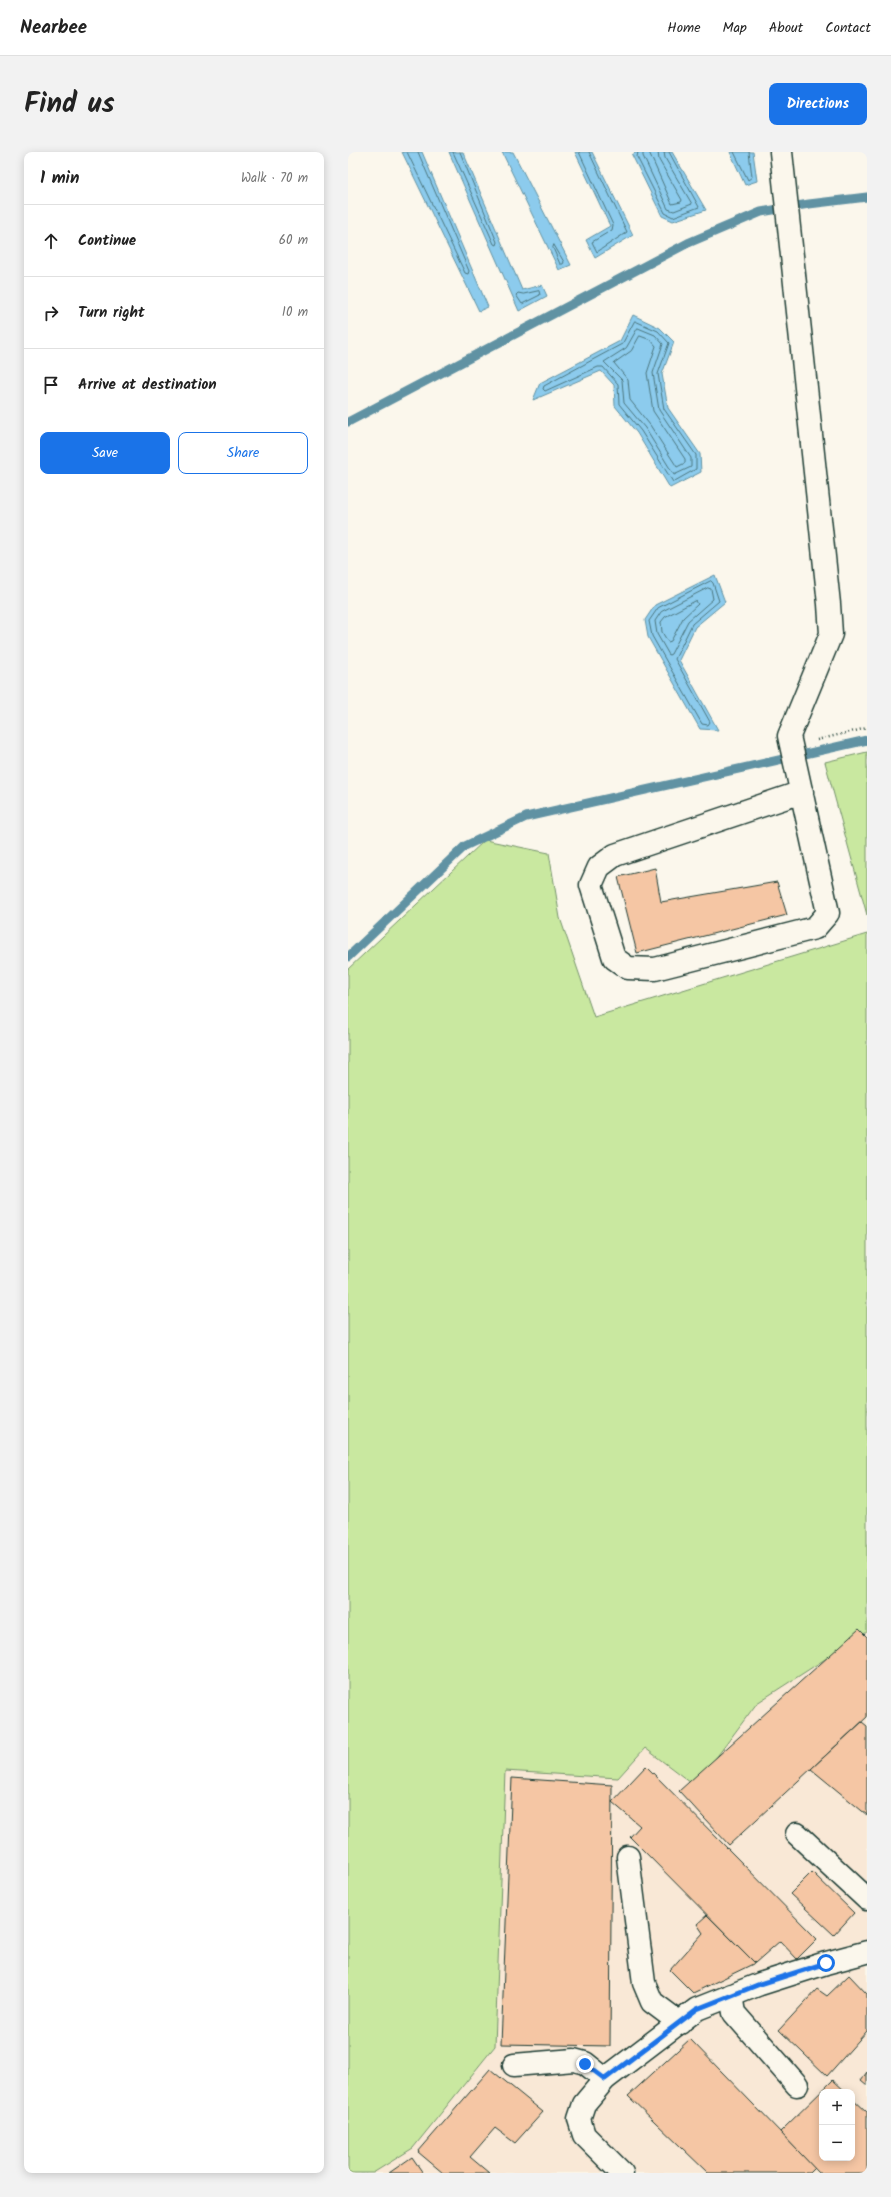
<!DOCTYPE html>
<meta charset="utf-8">
<style>
body{margin:0;font-family:Kalam,sans-serif;background:#f2f2f2;color:#222}
.controls{position:absolute;right:12px;bottom:12px;display:grid;overflow:hidden;border-radius:8px;box-shadow:0 2px 10px #0003}
.controls button{width:36px;height:36px;display:grid;place-items:center;padding:0;border:0;border-bottom:1px solid #e0e0e0;background:#fff;color:#222;font:20px sans-serif}
.stop{position:absolute;width:12px;height:12px;margin:-9px;border:3px solid #1a73e8;border-radius:50%;background:#fff}
.stop.end{background:#1a73e8;border-color:#fff;box-shadow:0 1px 4px #0008}
.list{margin:0;padding:0;list-style:none}
h2{display:flex;justify-content:space-between;align-items:center;height:52px;margin:0;padding:0 16px;font-size:17px}
h2 small{font-size:13px;font-weight:400;color:#767676}
.list li{display:grid;grid-template-columns:26px 1fr auto;gap:12px;align-items:center;box-sizing:border-box;height:72px;padding:0 16px;border-top:1px solid #e0e0e0}
.list b{display:block;font-size:15px;white-space:nowrap}
.list em{font-size:13px;font-style:normal;color:#767676}
.actions{display:flex;gap:8px;padding:12px 16px}
.actions a{flex:1;padding:9px 0;border:1px solid #1a73e8;border-radius:8px;text-align:center;font-size:14px;color:#1a73e8}
.actions .main{background:#1a73e8;color:#fff}
.icon{flex:none;width:22px;height:22px;fill:none;stroke:currentColor;stroke-width:2;stroke-linecap:round;stroke-linejoin:round}
.map{position:relative;flex:none;width:519px;height:2021px;overflow:hidden;border-radius:8px}
header{display:flex;align-items:center;gap:24px;box-sizing:border-box;height:56px;padding:0 20px;background:#fff;border-bottom:1px solid #e0e0e0}
header strong{font-size:19px}
nav{display:flex;gap:22px;margin-inline-start:auto;font-size:14px}
.intro{display:flex;align-items:center;justify-content:space-between;box-sizing:border-box;height:96px;padding:0 24px}
h1{margin:0;font-size:28px}
.button{padding:10px 18px;border-radius:8px;background:#1a73e8;color:#fff;font-size:14px;font-weight:700}
main{display:flex;gap:24px;padding:0 24px}
aside{flex:1;background:#fff;border-radius:8px;box-shadow:0 2px 10px #0003}
.map>svg:first-child{display:block}
</style>
<header>
<strong>Nearbee</strong>
<nav><a>Home</a><a>Map</a><a>About</a><a>Contact</a></nav>
</header>
<div class="intro"><h1>Find us</h1><a class="button">Directions</a></div>
<main>
<aside>
<h2>1 min<small>Walk · 70 m</small></h2>
<ul class="list">
<li><svg class="icon" aria-label="ahead" viewBox="0 0 24 24"><path d="M12 20V5M6 11l6-6 6 6"/></svg><div><b>Continue</b></div><em>60 m</em></li>
<li><svg class="icon" aria-label="right" viewBox="0 0 24 24"><path d="M7 20v-9h11M14 6l5 5-5 5"/></svg><div><b>Turn right</b></div><em>10 m</em></li>
<li><svg class="icon" aria-label="arrive" viewBox="0 0 24 24"><path d="M6 21V4h12l-3 4 3 4H6"/></svg><div><b>Arrive at destination</b></div></li>
</ul>
<div class="actions"><a class="main">Save</a><a>Share</a></div>
</aside>
<div class="map">
<svg width="519" height="2021" viewBox="0 0 519 2021">
<rect width="100%" height="100%" fill="#fbf7ec"/>
<filter id="ink" filterUnits="userSpaceOnUse"><feTurbulence type="fractalNoise" baseFrequency=".025" numOctaves="2"/><feDisplacementMap in="SourceGraphic" scale="8" xChannelSelector="R" yChannelSelector="G"/><feConvolveMatrix kernelMatrix="1 2 1 2 8 2 1 2 1" color-interpolation-filters="sRGB"/></filter>
<g filter="url(#ink)">
<!-- built -->
<path fill="#f9e8d6" fill-rule="evenodd" d="M 519,1480 L 519,2021 L 25,2021 L 65,1996 L 147,1894 L 156,1619 L 270,1626 L 297,1596 L 347,1634 L 409,1551 ZM 474,1940 L 504,1940 L 504,2006 L 474,2006 Z"/>
<!-- green -->
<g fill="#c9e8a0" stroke="#74926a">
<path d="M 519,600 L 519,763 L 477,610 Z"/>
<path d="M 137,688 L 201,701 L 212,766 L 246,865 L 519,782 L 519,1480 L 409,1551 L 347,1634 L 297,1596 L 270,1626 L 157,1619 L 147,1894 L 65,1996 L 25,2021 L 0,2021 L 0,817 Z"/>
</g>
<!-- water -->
<g fill="#8ccbed" stroke="#6092a3">
<path d="M 54,0 L 74,0 L 140,155 L 131,159 Z"/>
<path d="M 101,0 L 115,0 L 174,138 L 194,133 L 199,144 L 171,159 Z"/>
<path d="M 154,0 L 165,0 L 223,113 L 211,118 Z"/>
<path d="M 227,0 L 244,0 L 285,83 L 247,106 L 238,88 L 262,74 Z"/>
<path d="M 289,0 L 324,0 L 358,58 L 325,69 L 314,64 L 284,3 Z"/>
<path d="M 382,0 L 405,0 L 409,29 L 397,33 Z"/>
<path d="M 285,163 L 312,176 L 326,190 L 314,222 L 320,256 L 352,302 L 353,320 L 322,336 L 289,281 L 267,254 L 266,233 L 253,219 L 185,248 L 192,231 L 272,189 Z"/>
<path d="M 367,423 L 377,450 L 347,475 L 331,508 L 370,578 L 352,577 L 300,485 L 297,468 L 307,453 Z"/>
</g>
<g fill="none" stroke-linecap="round" stroke-linejoin="round">
<!-- shore -->
<g stroke="#4b767e" stroke-width="1">
<path d="M 59,0 L 117,121 L 120,122 L 121,119 L 70,0"/>
<path d="M 105,0 L 146,92 L 148,93 L 149,90 L 112,0"/>
<path d="M 231,0 L 265,73 L 264,78 L 244,90 L 249,100 L 279,80 L 241,0"/>
<path d="M 290,0 L 289,5 L 317,61 L 325,65 L 351,55 L 321,0"/>
<path d="M 295,0 L 295,4 L 320,57 L 326,59 L 344,52 L 317,6 L 316,0"/>
<path d="M 301,0 L 324,52 L 333,50 L 334,48 L 311,8 L 310,0"/>
<path d="M 386,0 L 400,28 L 404,25 L 401,0"/>
<path d="M 206,93 L 216,110 L 215,112 L 212,112 L 205,96 Z"/>
<path d="M 191,139 L 192,143 L 174,152 L 168,143 L 170,141 L 175,142 Z"/>
<path d="M 287,169 L 310,179 L 321,191 L 310,222 L 316,257 L 348,303 L 348,317 L 325,330 L 293,279 L 271,252 L 270,232 L 255,215 L 250,215 L 197,239 L 195,237 L 196,234 L 274,192 Z"/>
<path d="M 290,176 L 307,183 L 315,192 L 305,221 L 311,258 L 343,306 L 343,315 L 326,323 L 297,276 L 276,251 L 274,228 L 256,210 L 278,196 Z"/>
<path d="M 292,184 L 303,188 L 308,194 L 299,221 L 305,259 L 337,307 L 337,311 L 329,315 L 302,273 L 282,248 L 280,228 L 266,211 L 283,199 Z"/>
<path d="M 363,429 L 365,431 L 371,449 L 344,472 L 327,507 L 362,570 L 360,573 L 354,572 L 304,484 L 301,469 L 310,456 Z"/>
<path d="M 360,436 L 363,437 L 365,447 L 340,469 L 323,502 L 321,503 L 309,482 L 307,469 L 313,460 Z"/>
<path d="M 348,449 L 350,452 L 335,466 L 323,489 L 320,490 L 314,480 L 313,470 L 317,465 Z"/>
</g>
<!-- stream -->
<g stroke="#6092a3" stroke-width="9">
<path d="M 0,270 L 340,91 L 413,60 L 461,52 L 519,45"/>
<path d="M 0,805 L 117,694 L 178,665 L 519,588"/>
</g>
</g>
<!-- building -->
<g fill="#f5c6a4" stroke="#1f3d34">
<path d="M 307,716 L 313,750 L 429,730 L 439,763 L 289,801 L 270,725 Z"/>
<path d="M 511,1477 L 519,1485 L 519,1565 L 381,1693 L 331,1639 Z"/>
<path d="M 514,1570 L 519,1574 L 519,1663 L 463,1617 Z"/>
<path d="M 298,1614 L 469,1787 L 449,1807 L 432,1789 L 407,1811 L 282,1685 L 292,1674 L 264,1650 Z"/>
<path d="M 164,1626 L 264,1633 L 262,1894 L 153,1892 Z"/>
<path d="M 464,1720 L 506,1761 L 486,1783 L 442,1742 Z"/>
<path d="M 359,1763 L 407,1811 L 345,1841 L 322,1818 L 355,1781 L 349,1772 Z"/>
<path d="M 501,1823 L 519,1842 L 519,1879 L 479,1924 L 431,1878 L 469,1837 L 479,1844 Z"/>
<path d="M 342,1887 L 467,2016 L 462,2021 L 360,2021 L 280,1944 Z"/>
<path d="M 142,1917 L 195,1960 L 167,1991 L 147,1976 L 122,2005 L 141,2021 L 95,2021 L 70,2000 Z"/>
<path d="M 519,1920 L 519,1933 L 513,1928 Z"/>
<path d="M 485,1928 L 498,1940 L 474,1940 L 474,2006 L 504,2006 L 504,1946 L 519,1960 L 519,2021 L 471,2021 L 432,1980 Z"/>
<path d="M 64,2005 L 75,2021 L 41,2021 Z"/>
</g>
<g fill="none" stroke-linecap="round" stroke-linejoin="round">
<!-- minor casing -->
<g stroke="#1f3d34" stroke-width="25">
<g id="minor">
<path d="M 433,0 L 481,452 L 483,482 L 441,584 L 480,761 L 467,776 L 307,817 L 280,816 L 266,806 L 243,733 L 251,715 L 267,703 L 454,640"/>
<path d="M 449,1682 L 519,1747"/>
<path d="M 280,1705 L 296,1831 L 304,1850 L 332,1871"/>
<path d="M 383,1843 L 386,1861 L 449,1933"/>
<path d="M 166,1913 L 226,1908 L 237,1911 L 257,1927"/>
<path d="M 274,2021 L 236,1983 L 231,1967 L 236,1952 L 257,1927 L 349,1857 L 412,1832 L 478,1811 L 519,1800"/>
</g>
</g>
<!-- path -->
<path stroke="#1f3d34" stroke-width="2.5" stroke-dasharray="1 3" stroke-linecap="butt" d="M 469,588 L 519,576"/>
<!-- minor -->
<use href="#minor" stroke="#fbf7ec" stroke-width="22"/>
</g>
</g>
<g fill="none" stroke-linecap="round" stroke-linejoin="round" filter="url(#ink)">
<!-- route -->
<path stroke="#1a73e8" stroke-width="5" d="M 237,1912 L 257,1927 L 349,1857 L 412,1832 L 478,1811"/>
</g>
</svg>
<div class="controls">
<button>+</button>
<button>−</button>
</div>
<div class="stop" style="left:478px;top:1811px"></div>
<div class="stop end" style="left:237px;top:1912px"></div>
</div>
</main>
